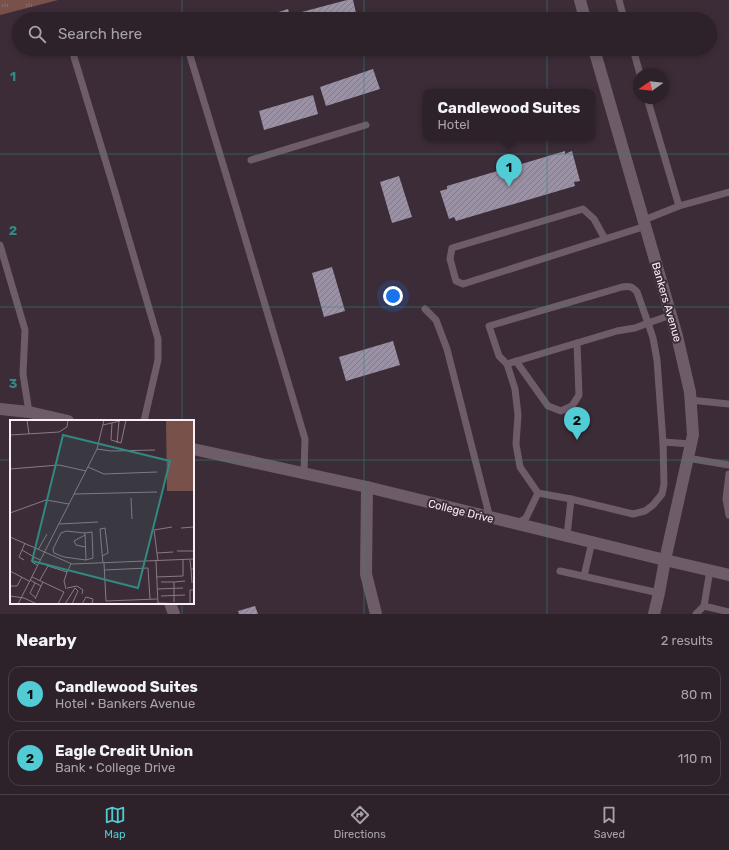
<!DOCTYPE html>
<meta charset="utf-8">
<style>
body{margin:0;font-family:Rubik,sans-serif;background:#352932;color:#f1f3f6}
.compass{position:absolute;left:633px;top:68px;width:36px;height:36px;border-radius:50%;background:#2d212a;box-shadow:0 2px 6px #0003;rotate:256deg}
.you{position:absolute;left:393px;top:296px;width:14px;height:14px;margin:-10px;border:3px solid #fff;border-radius:50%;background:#1a73e8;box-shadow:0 0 0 6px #1a73e833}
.badge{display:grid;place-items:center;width:26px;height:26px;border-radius:50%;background:#51ccd4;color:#111;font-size:13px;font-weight:700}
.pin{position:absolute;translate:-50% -33px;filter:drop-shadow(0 1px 2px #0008)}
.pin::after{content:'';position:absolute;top:21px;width:14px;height:12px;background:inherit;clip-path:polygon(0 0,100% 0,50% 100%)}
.popup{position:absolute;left:423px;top:89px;width:172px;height:52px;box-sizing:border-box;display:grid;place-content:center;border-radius:8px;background:#2d212a;filter:drop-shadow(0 1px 3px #0005);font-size:13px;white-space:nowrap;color:#a7a3a8}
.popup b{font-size:15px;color:#f1f3f6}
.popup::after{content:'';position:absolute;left:50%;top:100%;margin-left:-8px;border:8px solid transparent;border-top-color:#2d212a}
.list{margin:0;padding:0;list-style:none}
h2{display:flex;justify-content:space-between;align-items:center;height:52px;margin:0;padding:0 16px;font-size:17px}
h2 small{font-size:13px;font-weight:400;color:#a7a3a8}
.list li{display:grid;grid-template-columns:26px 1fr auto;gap:12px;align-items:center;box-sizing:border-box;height:56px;margin:0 8px 8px;padding:0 8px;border:1px solid #483e47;border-radius:12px}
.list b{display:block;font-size:15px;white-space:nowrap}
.list p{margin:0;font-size:13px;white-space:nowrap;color:#a7a3a8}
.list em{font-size:13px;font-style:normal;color:#a7a3a8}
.icon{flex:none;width:22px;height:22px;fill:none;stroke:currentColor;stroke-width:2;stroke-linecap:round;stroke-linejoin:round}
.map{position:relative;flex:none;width:729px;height:614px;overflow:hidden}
.search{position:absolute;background:#2d212a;box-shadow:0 2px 6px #0003;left:12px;right:12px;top:12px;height:44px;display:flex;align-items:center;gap:10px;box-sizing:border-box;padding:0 14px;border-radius:22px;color:#a7a3a8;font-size:15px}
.sheet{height:180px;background:#2d212a}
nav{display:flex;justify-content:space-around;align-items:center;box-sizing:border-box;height:56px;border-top:1px solid #483e47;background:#2d212a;font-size:11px;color:#a7a3a8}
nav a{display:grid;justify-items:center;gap:2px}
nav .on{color:#51ccd4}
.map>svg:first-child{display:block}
</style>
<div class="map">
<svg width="729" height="614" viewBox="0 0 729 614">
<defs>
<pattern id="grass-tufts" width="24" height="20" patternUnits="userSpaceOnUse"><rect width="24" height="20" fill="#78514a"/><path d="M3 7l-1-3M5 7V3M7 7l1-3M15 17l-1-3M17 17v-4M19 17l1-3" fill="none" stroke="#8c6a65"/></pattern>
<pattern id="building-hatch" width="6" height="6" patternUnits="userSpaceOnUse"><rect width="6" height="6" fill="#9b91a5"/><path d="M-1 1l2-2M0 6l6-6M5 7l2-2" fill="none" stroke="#837b8a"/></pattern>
</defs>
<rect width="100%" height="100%" fill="#3c2c38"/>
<!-- grass -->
<path fill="url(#grass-tufts)" d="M 0,0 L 58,0 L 0,15 Z"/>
<!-- building -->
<g fill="url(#building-hatch)">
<path d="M 347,0 L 353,0 L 357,17 L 349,19 L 299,19 L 298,13 Z"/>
<path d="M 288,9 L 291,19 L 257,19 Z"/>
<path d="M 373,69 L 380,89 L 326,106 L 320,87 Z"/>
<path d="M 313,95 L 318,114 L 264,130 L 259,111 Z"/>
<path d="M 565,151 L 565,154 L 572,151 L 580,181 L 574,182 L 575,186 L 456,221 L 454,217 L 449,219 L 440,191 L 447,189 L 447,186 Z"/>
<path d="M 399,176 L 412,217 L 392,223 L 380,182 Z"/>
<path d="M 332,267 L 345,311 L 324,317 L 312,273 Z"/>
<path d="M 393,341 L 400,365 L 346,381 L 339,357 Z"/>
<path d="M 255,606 L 258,614 L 239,614 L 238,611 Z"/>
</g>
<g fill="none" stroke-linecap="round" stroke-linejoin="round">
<!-- service -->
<g stroke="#6e5c69" stroke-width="7">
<path d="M 619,0 L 624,19"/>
<path d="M 188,49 L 238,214 L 305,439 L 304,473"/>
<path d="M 633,49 L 640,74"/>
<path d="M 74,57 L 115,192 L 158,339 L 158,360 L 144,421"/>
<path d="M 647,98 L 679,206"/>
<path d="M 251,160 L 366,125"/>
<path d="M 644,220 L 679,206 L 729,192"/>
<path d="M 605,239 L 594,219 L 583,209 L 452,248 L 450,259 L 456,281 L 463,284 L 646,226"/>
<path d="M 0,245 L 25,330 L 23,374 L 29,412"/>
<path d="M 425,309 L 436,320 L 447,349 L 490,518"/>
<path d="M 648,323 L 653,338 L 657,360 L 663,442 L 664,484 L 662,494 L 653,505 L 645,511 L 633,514 L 571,499 L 538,493 L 520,467 L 516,444 L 518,415 L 515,389 L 507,364 L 617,331 L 635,328 Z"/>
<path d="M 516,361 L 548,406 L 561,411 L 572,406 L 579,395 L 577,343"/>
<path d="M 507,364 L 499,356 L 489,326 L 622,287 C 629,286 632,286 637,292 L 648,323 L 671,315"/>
<path d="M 690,400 L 729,404"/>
<path d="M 663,442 L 691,444"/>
<path d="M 687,458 L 729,465"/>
<path d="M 729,474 L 726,499 L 729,515"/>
<path d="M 517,524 L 526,518 L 538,493"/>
<path d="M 567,536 L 571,499"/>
<path d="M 710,570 L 704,606 L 729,612"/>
<path d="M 560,571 L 659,593"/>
<path d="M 584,576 L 592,542"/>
<path d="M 696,614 L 704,606"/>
</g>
<!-- minor -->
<g stroke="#6e5c69" stroke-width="12">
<path d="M 580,0 L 585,19"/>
<path d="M 594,49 L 677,336 L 690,392 L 693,435 L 665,560"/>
<path d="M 367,487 L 366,574 L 376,614"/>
<path d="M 170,603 L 174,614"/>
</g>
<!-- tertiary -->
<g stroke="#6e5c69" stroke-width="12">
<path d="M 0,409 L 29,412 L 68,421"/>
<path d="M 193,449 L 367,487 L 665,560 L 729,575"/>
<path d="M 654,614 L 659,593 L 665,560"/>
</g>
</g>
<!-- grid -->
<path fill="none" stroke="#328882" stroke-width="1" stroke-opacity="0.55" d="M 182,0 L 182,19M 364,0 L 364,19M 547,0 L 547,19M 182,49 L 182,421M 364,49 L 364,614M 547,49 L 547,614M 0,154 L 729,154M 0,307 L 729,307M 0,460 L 11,460M 193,460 L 729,460M 182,603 L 182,614"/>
<g text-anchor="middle" stroke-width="4" stroke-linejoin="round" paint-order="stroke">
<!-- street labels -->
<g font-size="11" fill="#f9eff6" stroke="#3c2c38">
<text transform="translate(667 302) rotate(74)" y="4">Bankers Avenue</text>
<text transform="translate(461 511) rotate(14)" y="4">College Drive</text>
</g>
</g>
<!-- overview -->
<g transform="translate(10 420)">
<rect width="184" height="184" fill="#3c2c38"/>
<path d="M 156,0 L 184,0 L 184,71 L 157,71 Z" fill="#78514a"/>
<path fill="none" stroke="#887a84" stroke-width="1" d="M 17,0 L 19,14M 102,3 L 101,20 L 111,23 L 116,0M 93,5 L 110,1M 0,15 L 49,12 L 57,7 L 58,0M 107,23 L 109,1M 87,29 L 101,31 L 145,30M 78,47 L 94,54 L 147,52M 0,49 L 49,45 L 76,51M 64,74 L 147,72M 121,78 L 122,99M 0,93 L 36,80 L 59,84M 49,104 L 88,102M 171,108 L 184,107M 56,111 L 75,113 L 76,140 L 54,137 L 44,133 L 43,129 L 51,113 ZM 75,113 L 82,112 L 83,138 L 76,140M 75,115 L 64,121 L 66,125 L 75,127M 0,117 L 62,144 L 184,139M 15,123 L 12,130 L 24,137M 12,130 L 9,137 L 14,140M 28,130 L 37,114M 167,131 L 184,131M 147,133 L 163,132M 92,136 L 98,133 L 95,108 L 90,109 L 92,133 L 93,143M 180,140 L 181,149 L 184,149M 146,141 L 148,184M 148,141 L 144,110 L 162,107M 94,143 L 96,181 L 147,179M 27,145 L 22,142 L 24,137 L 30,140M 181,149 L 182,163M 94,150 L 138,148 L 140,179M 0,151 L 19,161M 22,157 L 54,172 L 48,184M 146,157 L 173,156 L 173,140M 20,160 L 31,166 L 33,162M 30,160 L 38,146 L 57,152 L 61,144M 151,162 L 164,162M 25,163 L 20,173 L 26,178M 0,166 L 7,166 L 12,157M 57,168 L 67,166 L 73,170 L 72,174M 56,169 L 54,161 L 57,152M 147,169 L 173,168M 0,176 L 14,178 L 27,184M 151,176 L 175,175M 25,179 L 31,166M 164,182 L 164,162 L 175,161M 148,183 L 175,184M 8,184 L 87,29 L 94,0M 55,184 L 65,168 L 68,171 L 62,184M 72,184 L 76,177 L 83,179 L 82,184M 180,184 L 180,170 L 184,170"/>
<path fill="#328882" fill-opacity="0.15" stroke="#328882" stroke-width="2" d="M 53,15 L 160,41 L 128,168 L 22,141 Z"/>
<rect width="184" height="184" fill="none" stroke="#f9eff6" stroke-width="2"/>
</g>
<g font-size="13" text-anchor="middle" font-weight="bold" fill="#328882" stroke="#3c2c38" stroke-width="4" stroke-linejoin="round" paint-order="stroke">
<text x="13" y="81">1</text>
<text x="13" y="235">2</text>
<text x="13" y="388">3</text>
</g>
</svg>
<svg class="compass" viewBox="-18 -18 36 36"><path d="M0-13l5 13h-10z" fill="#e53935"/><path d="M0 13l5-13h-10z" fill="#a7a3a8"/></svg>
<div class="you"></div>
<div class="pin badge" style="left:509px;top:187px">1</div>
<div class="popup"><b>Candlewood Suites</b>Hotel</div>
<div class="pin badge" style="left:577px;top:440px">2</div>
<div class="search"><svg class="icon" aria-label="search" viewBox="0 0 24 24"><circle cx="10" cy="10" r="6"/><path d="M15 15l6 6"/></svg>Search here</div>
</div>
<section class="sheet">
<h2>Nearby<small>2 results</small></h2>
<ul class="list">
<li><span class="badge">1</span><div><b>Candlewood Suites</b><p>Hotel · Bankers Avenue</p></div><em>80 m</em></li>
<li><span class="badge">2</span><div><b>Eagle Credit Union</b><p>Bank · College Drive</p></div><em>110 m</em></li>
</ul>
</section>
<nav>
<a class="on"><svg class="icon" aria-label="map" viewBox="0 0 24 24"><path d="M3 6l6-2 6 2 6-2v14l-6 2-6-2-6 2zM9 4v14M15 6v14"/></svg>Map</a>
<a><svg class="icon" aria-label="directions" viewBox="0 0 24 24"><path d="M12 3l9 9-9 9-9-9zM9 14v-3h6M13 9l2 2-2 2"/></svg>Directions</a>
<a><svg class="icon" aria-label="saved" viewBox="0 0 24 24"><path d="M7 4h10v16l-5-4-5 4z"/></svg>Saved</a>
</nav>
